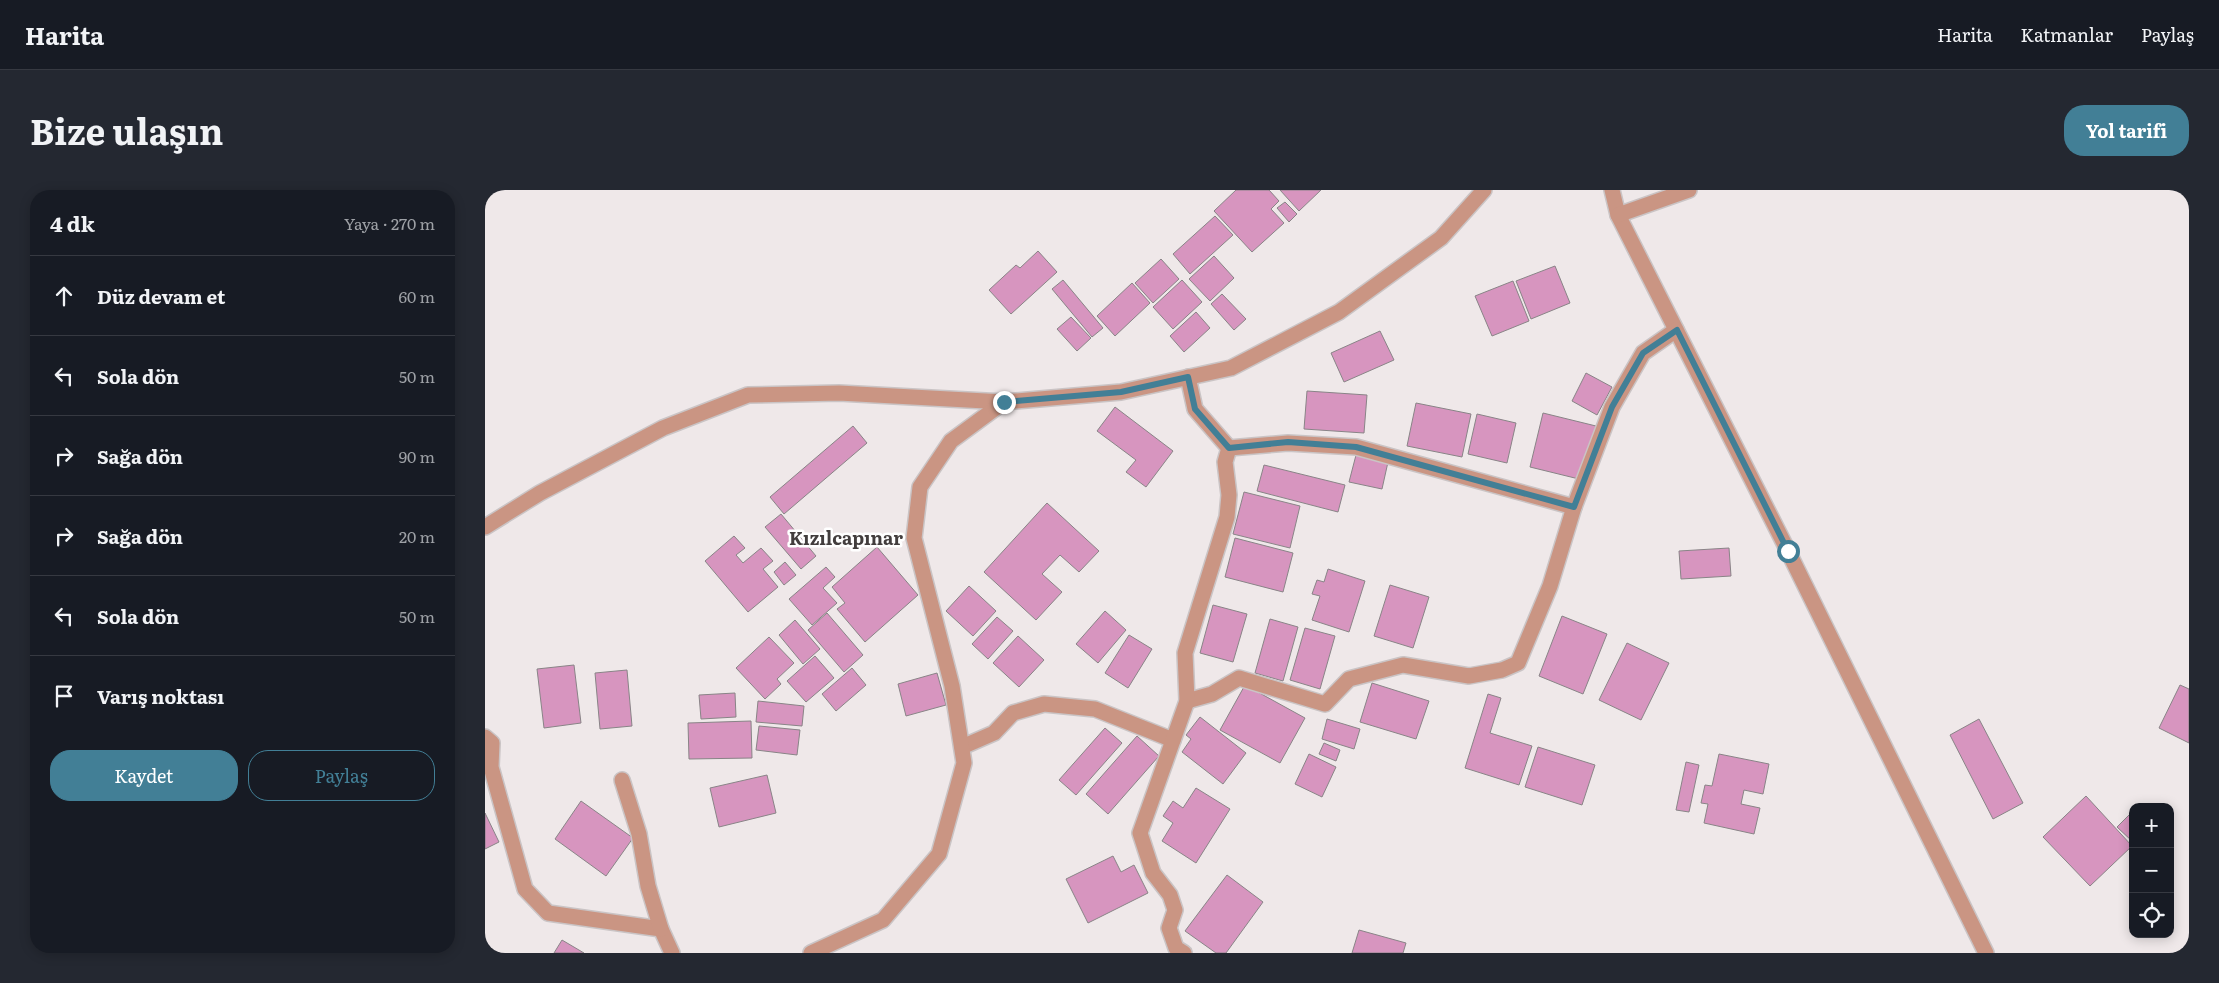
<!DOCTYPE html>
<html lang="tr">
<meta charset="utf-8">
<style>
body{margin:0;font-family:Literata,serif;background:#242831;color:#f1f3f6}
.controls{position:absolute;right:15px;bottom:15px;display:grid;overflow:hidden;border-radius:10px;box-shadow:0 2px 12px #0003}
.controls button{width:45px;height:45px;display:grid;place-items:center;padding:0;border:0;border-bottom:1px solid #363941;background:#171b24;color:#f1f3f6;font:25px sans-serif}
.stop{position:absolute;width:15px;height:15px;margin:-11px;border:4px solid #427f96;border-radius:50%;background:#fff}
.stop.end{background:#427f96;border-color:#fff;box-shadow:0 1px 5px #0008}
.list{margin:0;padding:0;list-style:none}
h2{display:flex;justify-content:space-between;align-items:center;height:65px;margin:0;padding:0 20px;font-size:21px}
h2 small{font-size:16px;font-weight:400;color:#9ea1a6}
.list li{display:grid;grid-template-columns:32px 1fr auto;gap:15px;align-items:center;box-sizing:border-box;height:80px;padding:0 20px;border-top:1px solid #363941}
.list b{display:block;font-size:19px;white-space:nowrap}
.list em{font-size:16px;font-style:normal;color:#9ea1a6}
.actions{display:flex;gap:10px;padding:15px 20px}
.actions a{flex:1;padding:11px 0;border:1px solid #427f96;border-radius:20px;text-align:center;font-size:18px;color:#427f96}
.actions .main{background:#427f96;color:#fff}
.icon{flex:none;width:28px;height:28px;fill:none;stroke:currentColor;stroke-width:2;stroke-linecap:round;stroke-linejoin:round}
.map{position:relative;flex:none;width:1704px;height:763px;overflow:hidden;border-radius:20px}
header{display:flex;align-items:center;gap:30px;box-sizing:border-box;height:70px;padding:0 25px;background:#171b24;border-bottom:1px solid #363941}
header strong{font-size:24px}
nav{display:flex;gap:28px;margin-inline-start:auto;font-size:18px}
.intro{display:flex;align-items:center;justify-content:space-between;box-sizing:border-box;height:120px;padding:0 30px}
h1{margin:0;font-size:35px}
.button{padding:12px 22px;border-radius:20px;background:#427f96;color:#fff;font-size:18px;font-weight:700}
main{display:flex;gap:30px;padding:0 30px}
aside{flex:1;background:#171b24;border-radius:20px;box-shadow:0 2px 12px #0003}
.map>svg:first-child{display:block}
</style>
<header>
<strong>Harita</strong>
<nav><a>Harita</a><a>Katmanlar</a><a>Paylaş</a></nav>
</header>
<div class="intro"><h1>Bize ulaşın</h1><a class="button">Yol tarifi</a></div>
<main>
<aside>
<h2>4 dk<small>Yaya · 270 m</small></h2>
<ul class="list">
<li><svg class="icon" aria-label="ahead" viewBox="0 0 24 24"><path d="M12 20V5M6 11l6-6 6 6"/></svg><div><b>Düz devam et</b></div><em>60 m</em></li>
<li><svg class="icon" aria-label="left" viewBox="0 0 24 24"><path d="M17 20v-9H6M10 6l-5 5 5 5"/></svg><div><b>Sola dön</b></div><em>50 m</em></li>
<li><svg class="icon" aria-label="right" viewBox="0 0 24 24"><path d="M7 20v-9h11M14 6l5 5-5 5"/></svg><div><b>Sağa dön</b></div><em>90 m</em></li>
<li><svg class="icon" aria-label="right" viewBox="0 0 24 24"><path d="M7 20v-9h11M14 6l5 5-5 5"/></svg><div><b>Sağa dön</b></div><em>20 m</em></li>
<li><svg class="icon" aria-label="left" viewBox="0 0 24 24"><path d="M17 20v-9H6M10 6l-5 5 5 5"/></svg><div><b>Sola dön</b></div><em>50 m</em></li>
<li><svg class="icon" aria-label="arrive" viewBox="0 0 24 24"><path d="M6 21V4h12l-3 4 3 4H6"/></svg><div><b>Varış noktası</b></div></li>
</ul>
<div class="actions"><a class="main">Kaydet</a><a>Paylaş</a></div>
</aside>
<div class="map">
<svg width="1704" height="763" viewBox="0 0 1704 763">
<rect width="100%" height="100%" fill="#efe8e9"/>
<!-- building -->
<g fill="#d795bf" stroke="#898487">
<path d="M 751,0 L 784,0 L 794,11 L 786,19 L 799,33 L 767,62 L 729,21 Z"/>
<path d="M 795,0 L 836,0 L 814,21 Z"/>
<path d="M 800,12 L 812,24 L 804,32 L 792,18 Z"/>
<path d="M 730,26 L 748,45 L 705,84 L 688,64 Z"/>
<path d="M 553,61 L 572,82 L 526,124 L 504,100 L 531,75 L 535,78 Z"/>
<path d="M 729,66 L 749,88 L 725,111 L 704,89 Z"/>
<path d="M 676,69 L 694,89 L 668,113 L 650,93 Z"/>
<path d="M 1070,76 L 1085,113 L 1046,129 L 1031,91 Z"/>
<path d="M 578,90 L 618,138 L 607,147 L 567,99 Z"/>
<path d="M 697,90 L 717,112 L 688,139 L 668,117 Z"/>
<path d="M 1028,91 L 1044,131 L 1007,146 L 990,106 Z"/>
<path d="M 647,93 L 665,113 L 630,146 L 612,126 Z"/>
<path d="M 737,104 L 761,129 L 749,140 L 726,114 Z"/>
<path d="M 711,122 L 725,138 L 699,162 L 685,146 Z"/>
<path d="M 586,127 L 606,148 L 592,161 L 572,139 Z"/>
<path d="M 895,141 L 909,170 L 859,192 L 846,163 Z"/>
<path d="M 1101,183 L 1127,197 L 1112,225 L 1087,211 Z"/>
<path d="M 822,201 L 882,205 L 879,243 L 819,239 Z"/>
<path d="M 931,213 L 986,224 L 977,267 L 922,256 Z"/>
<path d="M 630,217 L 688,261 L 661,297 L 641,282 L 651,270 L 612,241 Z"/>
<path d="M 1058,223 L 1111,236 L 1098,290 L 1045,277 Z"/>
<path d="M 992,224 L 1031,233 L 1022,273 L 983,264 Z"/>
<path d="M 368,236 L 382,253 L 299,324 L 285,307 Z"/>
<path d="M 871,265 L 903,272 L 897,299 L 864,292 Z"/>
<path d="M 779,275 L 860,295 L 853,322 L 772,301 Z"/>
<path d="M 759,302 L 815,316 L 805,358 L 748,344 Z"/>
<path d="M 562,313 L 614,361 L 594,382 L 575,365 L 557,384 L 577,402 L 551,430 L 499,382 Z"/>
<path d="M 296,324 L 331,366 L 316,379 L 280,337 Z"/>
<path d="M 249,346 L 260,358 L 251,365 L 258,373 L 276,358 L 288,371 L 278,379 L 293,397 L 263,422 L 220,371 Z"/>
<path d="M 750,348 L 808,363 L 798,402 L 740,387 Z"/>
<path d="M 392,357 L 433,405 L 380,452 L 352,419 L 360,413 L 347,397 Z"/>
<path d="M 1244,358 L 1246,386 L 1196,389 L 1194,361 Z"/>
<path d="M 300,372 L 311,385 L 299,395 L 289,382 Z"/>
<path d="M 341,377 L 350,387 L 338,398 L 352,413 L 327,435 L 304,409 Z"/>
<path d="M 843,379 L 880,391 L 864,442 L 827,430 L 835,406 L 827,404 L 832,390 L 839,392 Z"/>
<path d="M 905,395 L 944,407 L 928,458 L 889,446 Z"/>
<path d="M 484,396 L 511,421 L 488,446 L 461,421 Z"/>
<path d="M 728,415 L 762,424 L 748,472 L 715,463 Z"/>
<path d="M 620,421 L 641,440 L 613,473 L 591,454 Z"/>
<path d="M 342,423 L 378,465 L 359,482 L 323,440 Z"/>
<path d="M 1077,426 L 1122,444 L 1098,504 L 1054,486 Z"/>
<path d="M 512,427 L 528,441 L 503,469 L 487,454 Z"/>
<path d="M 785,429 L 813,437 L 798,491 L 770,483 Z"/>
<path d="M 310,430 L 335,459 L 318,474 L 294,445 Z"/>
<path d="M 820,438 L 850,446 L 835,499 L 805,490 Z"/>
<path d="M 644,445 L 667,459 L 643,498 L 620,483 Z"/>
<path d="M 533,446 L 559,470 L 534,497 L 508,473 Z"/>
<path d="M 284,447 L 309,473 L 292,489 L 296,494 L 280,509 L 251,478 Z"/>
<path d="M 1142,453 L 1184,473 L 1156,530 L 1114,510 Z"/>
<path d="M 330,466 L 349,488 L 321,512 L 302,491 Z"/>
<path d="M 89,475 L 96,533 L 59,538 L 52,479 Z"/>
<path d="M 367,478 L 381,495 L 351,521 L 337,504 Z"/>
<path d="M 142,480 L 147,536 L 115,539 L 110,483 Z"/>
<path d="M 452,483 L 461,515 L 421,526 L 413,494 Z"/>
<path d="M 887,493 L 944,511 L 931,549 L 875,532 Z"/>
<path d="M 760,495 L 820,528 L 795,573 L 735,540 Z"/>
<path d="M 1695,495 L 1704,499 L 1704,553 L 1674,538 Z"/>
<path d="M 250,503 L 251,527 L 216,529 L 214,505 Z"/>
<path d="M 1003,504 L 1016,508 L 1005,543 L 1047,556 L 1034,595 L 980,578 Z"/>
<path d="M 273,511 L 319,516 L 317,536 L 271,532 Z"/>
<path d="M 715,527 L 761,563 L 738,594 L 697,562 L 706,549 L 701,545 Z"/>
<path d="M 842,529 L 875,539 L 869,559 L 837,549 Z"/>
<path d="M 1494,529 L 1538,613 L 1508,629 L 1465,545 Z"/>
<path d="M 266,531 L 267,568 L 204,569 L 203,533 Z"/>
<path d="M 274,536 L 315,540 L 312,565 L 271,560 Z"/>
<path d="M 620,538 L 637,553 L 591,605 L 574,590 Z"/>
<path d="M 652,546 L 674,566 L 623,624 L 601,604 Z"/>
<path d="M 839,553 L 855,560 L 851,571 L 834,564 Z"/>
<path d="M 1053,557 L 1110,575 L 1097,615 L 1040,597 Z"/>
<path d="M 824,564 L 851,577 L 837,607 L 810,594 Z"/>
<path d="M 1234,564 L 1284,574 L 1278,604 L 1259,600 L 1256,614 L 1275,618 L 1269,644 L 1219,633 L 1223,614 L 1216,613 L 1220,595 L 1227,596 Z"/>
<path d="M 1201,572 L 1214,575 L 1204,622 L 1191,620 Z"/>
<path d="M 282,585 L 291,623 L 234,637 L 225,598 Z"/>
<path d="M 711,598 L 745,619 L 711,673 L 677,651 L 688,633 L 678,626 L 688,611 L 698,618 Z"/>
<path d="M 1601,606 L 1647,656 L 1605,696 L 1558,647 Z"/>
<path d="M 96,611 L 148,648 L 121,686 L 70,649 Z"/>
<path d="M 0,623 L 14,652 L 0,659 Z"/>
<path d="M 1645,624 L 1648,627 L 1648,652 L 1632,637 Z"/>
<path d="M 628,666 L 636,682 L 649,675 L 663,703 L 603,733 L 581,689 Z"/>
<path d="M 742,685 L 778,712 L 741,763 L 731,763 L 700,741 Z"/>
<path d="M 874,740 L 921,753 L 918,763 L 867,763 Z"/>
<path d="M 77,750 L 99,763 L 69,763 Z"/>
</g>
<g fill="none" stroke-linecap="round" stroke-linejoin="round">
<!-- minor casing -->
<g stroke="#cac4c5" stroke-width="18">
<g id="minor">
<path d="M 1127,0 L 1133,25 L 1303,361 L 1501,763"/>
<path d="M 1133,25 L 1204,0"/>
<path d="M 703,187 L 710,219 L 744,258"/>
<path d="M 744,258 L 803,253 L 871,257 L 1089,317"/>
<path d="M 0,337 L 55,303 L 178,238 L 263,205 L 354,203 L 519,212"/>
<path d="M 702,511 L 727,504 L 754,488 L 840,514 L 864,489 L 918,475 L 984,486 L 1017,480 L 1033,473 L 1065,396 L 1089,317 L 1127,217 L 1158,163 L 1191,140"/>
<path d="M 0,547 L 7,553 L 6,577 L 40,699 L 63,723 L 176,739 L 187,763"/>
<path d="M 477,557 L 509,543 L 528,523 L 559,514 L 610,519 L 688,550"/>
<path d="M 137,590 L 154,644 L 163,696 L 176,739"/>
<path d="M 326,763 L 398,730 L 454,664 L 479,573 L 467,496 L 429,348 L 435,297 L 466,251 L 519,212 L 636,202 L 746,178 L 854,122 L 956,48 L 999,0"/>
<path d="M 699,763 L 691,758 L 684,738 L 690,720 L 685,705 L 668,683 L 655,643 L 702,511 L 700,463 L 742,327 L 744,305 L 740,272 L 744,258"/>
</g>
</g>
<!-- minor -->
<use href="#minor" stroke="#ca9583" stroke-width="15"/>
</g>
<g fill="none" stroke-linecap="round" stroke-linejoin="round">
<!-- route -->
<path stroke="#427f96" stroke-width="6" d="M 519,212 L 636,202 L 703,187 L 710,219 L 744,258 L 803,252 L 871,257 L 1089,317 L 1127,217 L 1158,163 L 1192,140 L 1303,361"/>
</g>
<g text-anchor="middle" stroke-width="5" stroke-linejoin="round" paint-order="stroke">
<!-- quarter labels -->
<g font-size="18" font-weight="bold" fill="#423d3d" stroke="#fff">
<text x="361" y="355">Kızılcapınar</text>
</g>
</g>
</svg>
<div class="controls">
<button>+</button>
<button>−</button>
<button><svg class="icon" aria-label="locate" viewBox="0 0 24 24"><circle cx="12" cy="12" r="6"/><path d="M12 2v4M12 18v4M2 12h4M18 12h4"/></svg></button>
</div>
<div class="stop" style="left:1303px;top:361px"></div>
<div class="stop end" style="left:519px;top:212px"></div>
</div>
</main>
